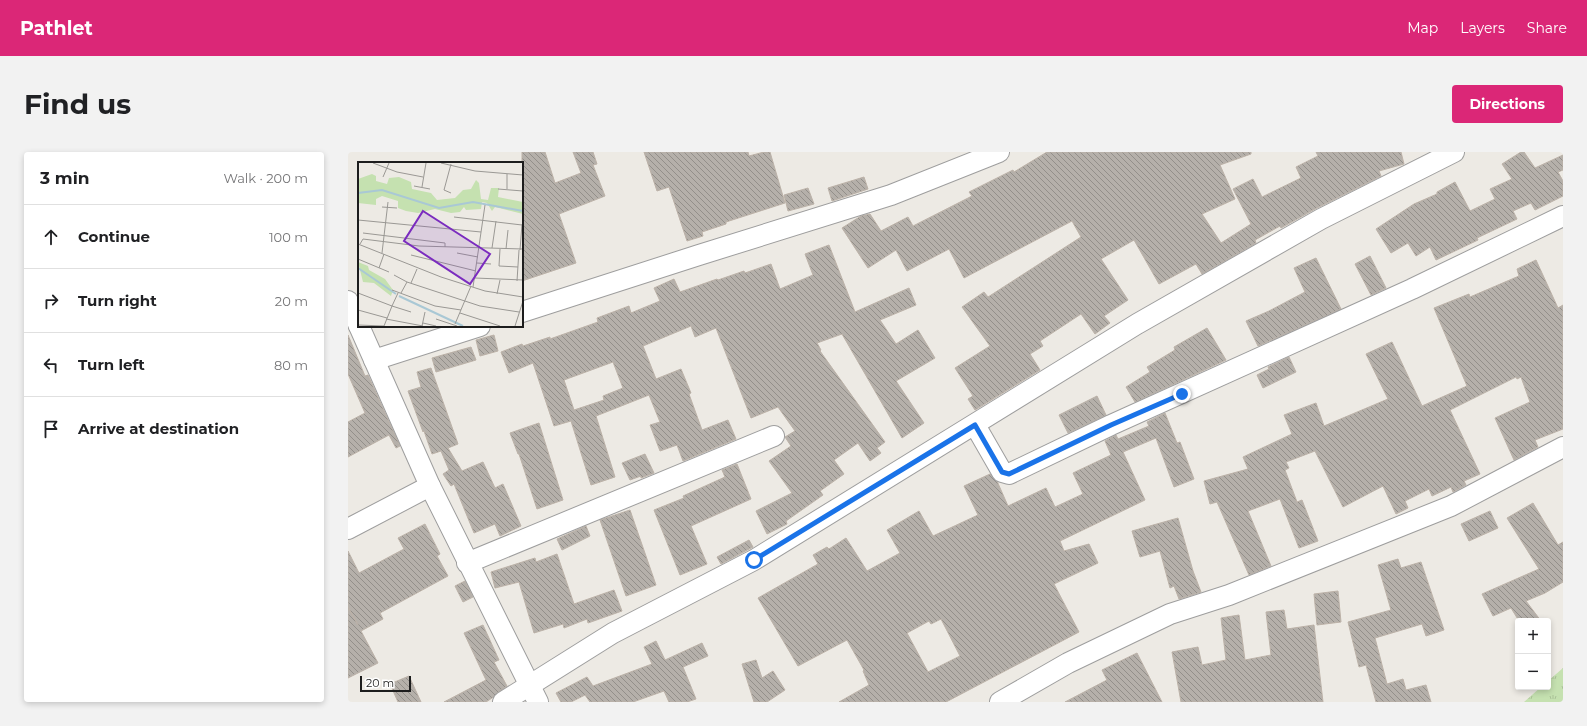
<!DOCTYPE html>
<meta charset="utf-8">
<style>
body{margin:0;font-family:Montserrat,sans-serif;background:#f2f2f2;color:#202124}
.controls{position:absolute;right:12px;bottom:12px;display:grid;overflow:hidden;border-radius:4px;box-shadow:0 2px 6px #0003}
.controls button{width:36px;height:36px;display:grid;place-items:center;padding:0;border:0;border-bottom:1px solid #e0e0e0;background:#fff;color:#202124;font:20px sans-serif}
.scale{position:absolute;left:12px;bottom:10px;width:51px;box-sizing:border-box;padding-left:4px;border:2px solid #1d1d1d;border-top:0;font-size:11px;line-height:14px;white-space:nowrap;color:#1d1d1d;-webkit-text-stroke:3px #fff;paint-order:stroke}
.stop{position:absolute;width:12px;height:12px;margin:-9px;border:3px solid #1a73e8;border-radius:50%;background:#fff}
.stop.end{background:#1a73e8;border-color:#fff;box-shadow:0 1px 4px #0008}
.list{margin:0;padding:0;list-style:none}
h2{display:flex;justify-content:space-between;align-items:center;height:52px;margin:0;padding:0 16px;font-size:17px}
h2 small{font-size:13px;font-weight:400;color:#757577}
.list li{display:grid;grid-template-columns:26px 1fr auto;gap:12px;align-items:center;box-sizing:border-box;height:64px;padding:0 16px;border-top:1px solid #e0e0e0}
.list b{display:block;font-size:15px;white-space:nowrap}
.list em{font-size:13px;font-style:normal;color:#757577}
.icon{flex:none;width:22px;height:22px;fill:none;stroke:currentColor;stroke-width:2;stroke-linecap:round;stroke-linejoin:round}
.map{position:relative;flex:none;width:1215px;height:550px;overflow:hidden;border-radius:4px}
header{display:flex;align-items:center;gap:24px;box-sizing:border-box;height:56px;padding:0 20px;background:#db2777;color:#fff}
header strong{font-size:19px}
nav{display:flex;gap:22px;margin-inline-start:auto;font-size:14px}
.intro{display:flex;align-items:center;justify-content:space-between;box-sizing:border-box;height:96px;padding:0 24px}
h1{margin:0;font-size:28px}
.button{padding:10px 18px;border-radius:4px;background:#db2777;color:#fff;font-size:14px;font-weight:700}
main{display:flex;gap:24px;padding:0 24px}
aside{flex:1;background:#fff;border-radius:4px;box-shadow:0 2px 6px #0003}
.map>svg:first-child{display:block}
</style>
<header>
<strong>Pathlet</strong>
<nav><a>Map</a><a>Layers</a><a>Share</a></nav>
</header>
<div class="intro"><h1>Find us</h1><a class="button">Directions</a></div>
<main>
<aside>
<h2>3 min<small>Walk · 200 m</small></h2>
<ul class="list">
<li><svg class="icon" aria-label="ahead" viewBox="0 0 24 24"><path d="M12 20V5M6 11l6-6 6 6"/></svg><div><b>Continue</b></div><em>100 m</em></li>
<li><svg class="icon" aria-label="right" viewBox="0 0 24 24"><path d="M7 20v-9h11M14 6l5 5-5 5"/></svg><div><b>Turn right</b></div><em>20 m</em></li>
<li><svg class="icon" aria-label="left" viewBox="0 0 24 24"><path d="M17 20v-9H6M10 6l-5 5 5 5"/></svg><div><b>Turn left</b></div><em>80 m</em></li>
<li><svg class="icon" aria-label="arrive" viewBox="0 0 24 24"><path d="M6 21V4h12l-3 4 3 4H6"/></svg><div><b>Arrive at destination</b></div></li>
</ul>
</aside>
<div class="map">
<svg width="1215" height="550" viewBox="0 0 1215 550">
<defs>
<pattern id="grass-tufts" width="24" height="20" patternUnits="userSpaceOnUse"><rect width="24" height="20" fill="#c5e1b0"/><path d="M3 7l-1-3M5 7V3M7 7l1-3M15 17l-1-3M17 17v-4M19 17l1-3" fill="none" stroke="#a9c197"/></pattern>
<pattern id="building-back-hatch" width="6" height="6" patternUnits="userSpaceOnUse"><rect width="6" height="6" fill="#b5b0aa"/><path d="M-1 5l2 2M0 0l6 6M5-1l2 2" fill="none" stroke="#938f8a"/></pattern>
</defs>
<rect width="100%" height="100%" fill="#edeae4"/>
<!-- grass -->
<path fill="url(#grass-tufts)" d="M 1215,516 L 1215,550 L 1176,550 L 1193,535 L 1200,535 L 1200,529 Z"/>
<!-- building -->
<g fill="url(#building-back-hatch)" stroke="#bcb2a8" fill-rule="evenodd">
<path d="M 174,0 L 197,0 L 207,31 L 233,21 L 225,0 L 245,0 L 249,12 L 245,13 L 257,44 L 211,62 L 228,111 L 174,129 Z"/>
<path d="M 296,0 L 400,0 L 401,4 L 416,0 L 422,0 L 437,51 L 378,70 L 378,72 L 354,80 L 355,84 L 339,89 L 321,35 L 309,39 Z"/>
<path d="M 699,0 L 903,0 L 903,2 L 872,13 L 887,47 L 854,62 L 873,91 L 903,72 L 885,37 L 905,27 L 914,45 L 953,26 L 948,15 L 970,4 L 968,0 L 1053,0 L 1056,12 L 1031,19 L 1033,24 L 967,57 L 933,76 L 932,74 L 907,88 L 908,91 L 854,122 L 848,112 L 811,132 L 786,88 L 753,107 L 780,148 L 756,164 L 762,171 L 747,182 L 733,162 L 692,189 L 695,194 L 682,202 L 692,218 L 627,258 L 620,247 L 625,244 L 607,216 L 642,194 L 614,155 L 636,140 L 640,145 L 733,85 L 724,69 L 616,126 L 601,97 L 559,119 L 548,98 L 520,116 L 494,76 L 513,64 L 522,62 L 533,79 L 560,65 L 565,74 L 624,44 L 621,40 L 665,18 L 666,20 Z"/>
<path d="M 1173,0 L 1176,0 L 1187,16 L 1215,3 L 1215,18 L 1210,20 L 1215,29 L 1215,44 L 1187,58 L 1183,51 L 1165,59 L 1169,67 L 1129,86 L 1130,88 L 1088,108 L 1082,95 L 1068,104 L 1060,91 L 1043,101 L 1028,77 L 1066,52 L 1089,42 L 1089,40 L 1107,30 L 1122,59 L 1147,47 L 1142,37 L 1164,27 L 1154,12 Z"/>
<path d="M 516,25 L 520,37 L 484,49 L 480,36 Z"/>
<path d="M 460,36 L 466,52 L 440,59 L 436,43 Z"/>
<path d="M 481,93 L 507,160 L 561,136 L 568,153 L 532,168 L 548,192 L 570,178 L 587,206 L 548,229 L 576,271 L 554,286 L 494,182 L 469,191 L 473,198 L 472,199 L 537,290 L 529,296 L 533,301 L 522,309 L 510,291 L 486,308 L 496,322 L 472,339 L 475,343 L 438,369 L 439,372 L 419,382 L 408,359 L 444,341 L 421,309 L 443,294 L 437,285 L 447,279 L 430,255 L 403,266 L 368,176 L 347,185 L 343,174 L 295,194 L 308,227 L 333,217 L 343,241 L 341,242 L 354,278 L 380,268 L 388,287 L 335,309 L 329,293 L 312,299 L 302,273 L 312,270 L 301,243 L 248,264 L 267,325 L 243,333 L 223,269 L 206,274 L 185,211 L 161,221 L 153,200 L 174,192 L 175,194 L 202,185 L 202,187 L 250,170 L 249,166 L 281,154 L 283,161 L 312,149 L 306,136 L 326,127 L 332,140 L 369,127 L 370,128 L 396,119 L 397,121 L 423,112 L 432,137 L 465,123 L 457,102 ZM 265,210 L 275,236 L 255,244 L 256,248 L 226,258 L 216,228 Z"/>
<path d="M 1022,104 L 1038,136 L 1023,143 L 1007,112 Z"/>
<path d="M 968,106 L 993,157 L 910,194 L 898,169 L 921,159 L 957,140 L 946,116 Z"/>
<path d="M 1188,108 L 1210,156 L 1215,153 L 1215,277 L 1187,288 L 1190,295 L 1166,308 L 1147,266 L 1182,250 L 1173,225 L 1169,227 L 1168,225 L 1102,258 L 1132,322 L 1116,329 L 1118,333 L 1105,340 L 1103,335 L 1084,344 L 1081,337 L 1057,349 L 1060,356 L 1048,362 L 1035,334 L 995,355 L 967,299 L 938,310 L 941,316 L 937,318 L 949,350 L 954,348 L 970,389 L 951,396 L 932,347 L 900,359 L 923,414 L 901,423 L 869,350 L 862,352 L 856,329 L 900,317 L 895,305 L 944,282 L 936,263 L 968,251 L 976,274 L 1040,247 L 1018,202 L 1044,190 L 1074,254 L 1119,234 L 1086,156 L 1121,142 L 1122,145 L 1171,124 L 1169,117 Z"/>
<path d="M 859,176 L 878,208 L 787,250 L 778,235 L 802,220 L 799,215 L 827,198 L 826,195 Z"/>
<path d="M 0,183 L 17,224 L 20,223 L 52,294 L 48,296 L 41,283 L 0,305 L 0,270 L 17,261 L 0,222 Z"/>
<path d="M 146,183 L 150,199 L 132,204 L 128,188 Z"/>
<path d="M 123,195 L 128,208 L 88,220 L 84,206 Z"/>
<path d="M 941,205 L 948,220 L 915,236 L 909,223 L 921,217 L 920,215 Z"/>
<path d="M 83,216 L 110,292 L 100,296 L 114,319 L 135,310 L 147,336 L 155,332 L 173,374 L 152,384 L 147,372 L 126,381 L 106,332 L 103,334 L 95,322 L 101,318 L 93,299 L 84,302 L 76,279 L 75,280 L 60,239 L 73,235 L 69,220 Z"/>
<path d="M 749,244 L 758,263 L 720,281 L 711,263 Z"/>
<path d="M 817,261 L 829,291 L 832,290 L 846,327 L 826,335 L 808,286 L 775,300 L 797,348 L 712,389 L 716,399 L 741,392 L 750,411 L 706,432 L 731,480 L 598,550 L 491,550 L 521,533 L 515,519 L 516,518 L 499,488 L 450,514 L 410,446 L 470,412 L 465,403 L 479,395 L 481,397 L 498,386 L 519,419 L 552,401 L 539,378 L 571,359 L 585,384 L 630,363 L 616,334 L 642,322 L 649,329 L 660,354 L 698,336 L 707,355 L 735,342 L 725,321 L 763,303 L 757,289 L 768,283 L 770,287 L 801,274 L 799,270 ZM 593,467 L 612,504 L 580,520 L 559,481 L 581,469 L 583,472 Z"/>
<path d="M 191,271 L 215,348 L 189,357 L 171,302 L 170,302 L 162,281 Z"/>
<path d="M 297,302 L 306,321 L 293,326 L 293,324 L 282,328 L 274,311 Z"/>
<path d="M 389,312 L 403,347 L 343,374 L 359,412 L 332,423 L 306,358 L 336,346 L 335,344 L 377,325 L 374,318 Z"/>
<path d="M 1185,351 L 1210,393 L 1215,390 L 1215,430 L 1197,441 L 1178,449 L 1193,469 L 1171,469 L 1163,456 L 1145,464 L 1134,442 L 1191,417 L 1159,366 Z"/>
<path d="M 282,358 L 308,433 L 278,444 L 252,368 Z"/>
<path d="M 1142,359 L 1150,376 L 1121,389 L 1113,372 Z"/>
<path d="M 830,366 L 845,419 L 853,440 L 831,447 L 826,434 L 822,436 L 812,399 L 792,405 L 784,379 Z"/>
<path d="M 77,372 L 92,402 L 89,404 L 100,424 L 32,461 L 35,467 L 13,479 L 30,511 L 0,526 L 0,455 L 10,473 L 0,455 L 0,399 L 11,421 L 56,397 L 50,386 Z"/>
<path d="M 238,374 L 242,384 L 214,398 L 209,387 Z"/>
<path d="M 401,388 L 405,395 L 373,412 L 369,405 Z"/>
<path d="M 209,402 L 226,452 L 266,438 L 274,459 L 240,471 L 239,467 L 216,476 L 215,472 L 186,481 L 171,430 L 147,436 L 143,420 L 187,406 L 188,410 Z"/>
<path d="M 1050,407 L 1053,416 L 1073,410 L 1096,478 L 1078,484 L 1074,472 L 1027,486 L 1039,532 L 1055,527 L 1058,538 L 1078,533 L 1083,550 L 1028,550 L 1018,513 L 1011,515 L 1000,470 L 1043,458 L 1030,413 Z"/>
<path d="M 117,429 L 125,445 L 115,450 L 107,434 Z"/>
<path d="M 990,439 L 993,470 L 969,473 L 966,442 Z"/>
<path d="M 936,458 L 939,477 L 966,473 L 975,550 L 833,550 L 824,500 L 850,495 L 854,513 L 878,508 L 873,466 L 891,463 L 897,508 L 923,503 L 918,460 Z"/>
<path d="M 135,473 L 151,508 L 146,510 L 159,534 L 149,541 L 144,546 L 138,550 L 96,550 L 138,528 L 116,481 Z"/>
<path d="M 308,489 L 317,508 L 354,491 L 360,504 L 335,515 L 348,547 L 339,550 L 321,550 L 316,539 L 285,550 L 242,550 L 237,543 L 223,550 L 213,550 L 208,541 L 239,525 L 245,534 L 304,512 L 296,495 Z"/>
<path d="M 789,501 L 814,550 L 717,550 L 759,528 L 754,518 Z"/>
<path d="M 408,508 L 414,526 L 425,519 L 437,538 L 419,550 L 406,550 L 394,512 Z"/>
<path d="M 61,524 L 73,550 L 50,550 L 42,532 Z"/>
</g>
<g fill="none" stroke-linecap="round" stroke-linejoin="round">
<!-- minor casing -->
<g stroke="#9e9e9e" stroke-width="22">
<g id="minor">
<path d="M 0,149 L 11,174"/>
<path d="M 174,160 L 351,103 L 543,43 L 651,0"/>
<path d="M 11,174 L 82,334 L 190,550"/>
<path d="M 26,208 L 132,174"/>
<path d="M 627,273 L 654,320 L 661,322 L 763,273 L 1064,137 L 1215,64"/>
<path d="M 0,377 L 82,334"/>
<path d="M 119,411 L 426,284"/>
<path d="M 155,550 L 265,481 L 406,408 L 789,172 L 973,67 L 1106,0"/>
<path d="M 652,550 L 720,511 L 822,462 L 881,443 L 1103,354 L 1215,295"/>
</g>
</g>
<!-- minor -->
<use href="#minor" stroke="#fff" stroke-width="20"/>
</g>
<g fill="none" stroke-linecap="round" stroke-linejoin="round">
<!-- route -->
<path stroke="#1a73e8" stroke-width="5" d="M 406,408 L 627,273 L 654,320 L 661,322 L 763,273 L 834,242"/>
</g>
<!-- overview -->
<g transform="translate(10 10)">
<rect width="165" height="165" fill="#edeae4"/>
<path d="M 14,12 L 18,14 L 18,19 L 29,22 L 31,16 L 41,15 L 53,20 L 54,27 L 73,31 L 79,38 L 97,36 L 105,28 L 113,27 L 118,18 L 121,21 L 123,37 L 130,38 L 133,26 L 141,26 L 140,35 L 165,40 L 165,52 L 137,45 L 134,49 L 129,41 L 124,40 L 123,47 L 108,48 L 106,45 L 102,50 L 93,51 L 77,47 L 60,51 L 48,49 L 40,46 L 40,39 L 24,34 L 18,37 L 18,43 L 0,41 L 0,17 ZM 0,100 L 10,104 L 11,108 L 27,117 L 35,128 L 33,134 L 16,121 L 5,120 Z" fill="#c5e1b0"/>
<path fill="none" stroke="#a9c8d5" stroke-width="2" d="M 0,31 L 24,28 L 81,46 L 115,40 L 165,49M 0,106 L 38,132M 41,134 L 105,164"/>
<path fill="none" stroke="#9a9894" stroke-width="1" d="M 15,1 L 39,10 L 65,15M 83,1 L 117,9 L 165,13M 25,15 L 31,1M 56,24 L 72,27M 64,25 L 68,1M 140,27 L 165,29M 149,27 L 149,12M 93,31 L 86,28 L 93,2M 24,45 L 39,46M 96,55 L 164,63M 0,58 L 123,70M 5,71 L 87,81 L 87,85M 0,82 L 83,115 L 127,129 L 165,135M 2,82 L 5,77 L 61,84 L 165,87M 134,86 L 138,59M 142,87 L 141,104 L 160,105M 148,87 L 150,68M 162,88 L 164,62M 24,91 L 30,40M 99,91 L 120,95M 53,93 L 118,109M 0,97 L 31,110M 119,101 L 133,102M 21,106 L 26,92M 36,113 L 49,120 L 122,144 L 161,150M 117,116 L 165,118M 159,119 L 161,88M 53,121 L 59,107M 115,125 L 127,43M 34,128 L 77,144 L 103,148M 0,131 L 34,144 L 40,131M 43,131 L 49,120M 139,132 L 142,118M 0,148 L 29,156M 102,151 L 142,164M 28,157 L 65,164M 78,157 L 99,164M 65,161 L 78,164M 97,162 L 113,124M 0,163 L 26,164M 26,164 L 34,144 L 53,150M 64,164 L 67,150M 157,164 L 165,139"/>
<path fill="#7b2cbf" fill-opacity="0.15" stroke="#7b2cbf" stroke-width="2" d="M 65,49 L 132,92 L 112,122 L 46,79 Z"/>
<rect width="165" height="165" fill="none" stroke="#1d1d1d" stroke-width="2"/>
</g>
</svg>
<div class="controls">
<button>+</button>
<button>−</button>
</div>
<div class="scale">20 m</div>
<div class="stop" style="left:406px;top:408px"></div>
<div class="stop end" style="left:834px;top:242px"></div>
</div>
</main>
